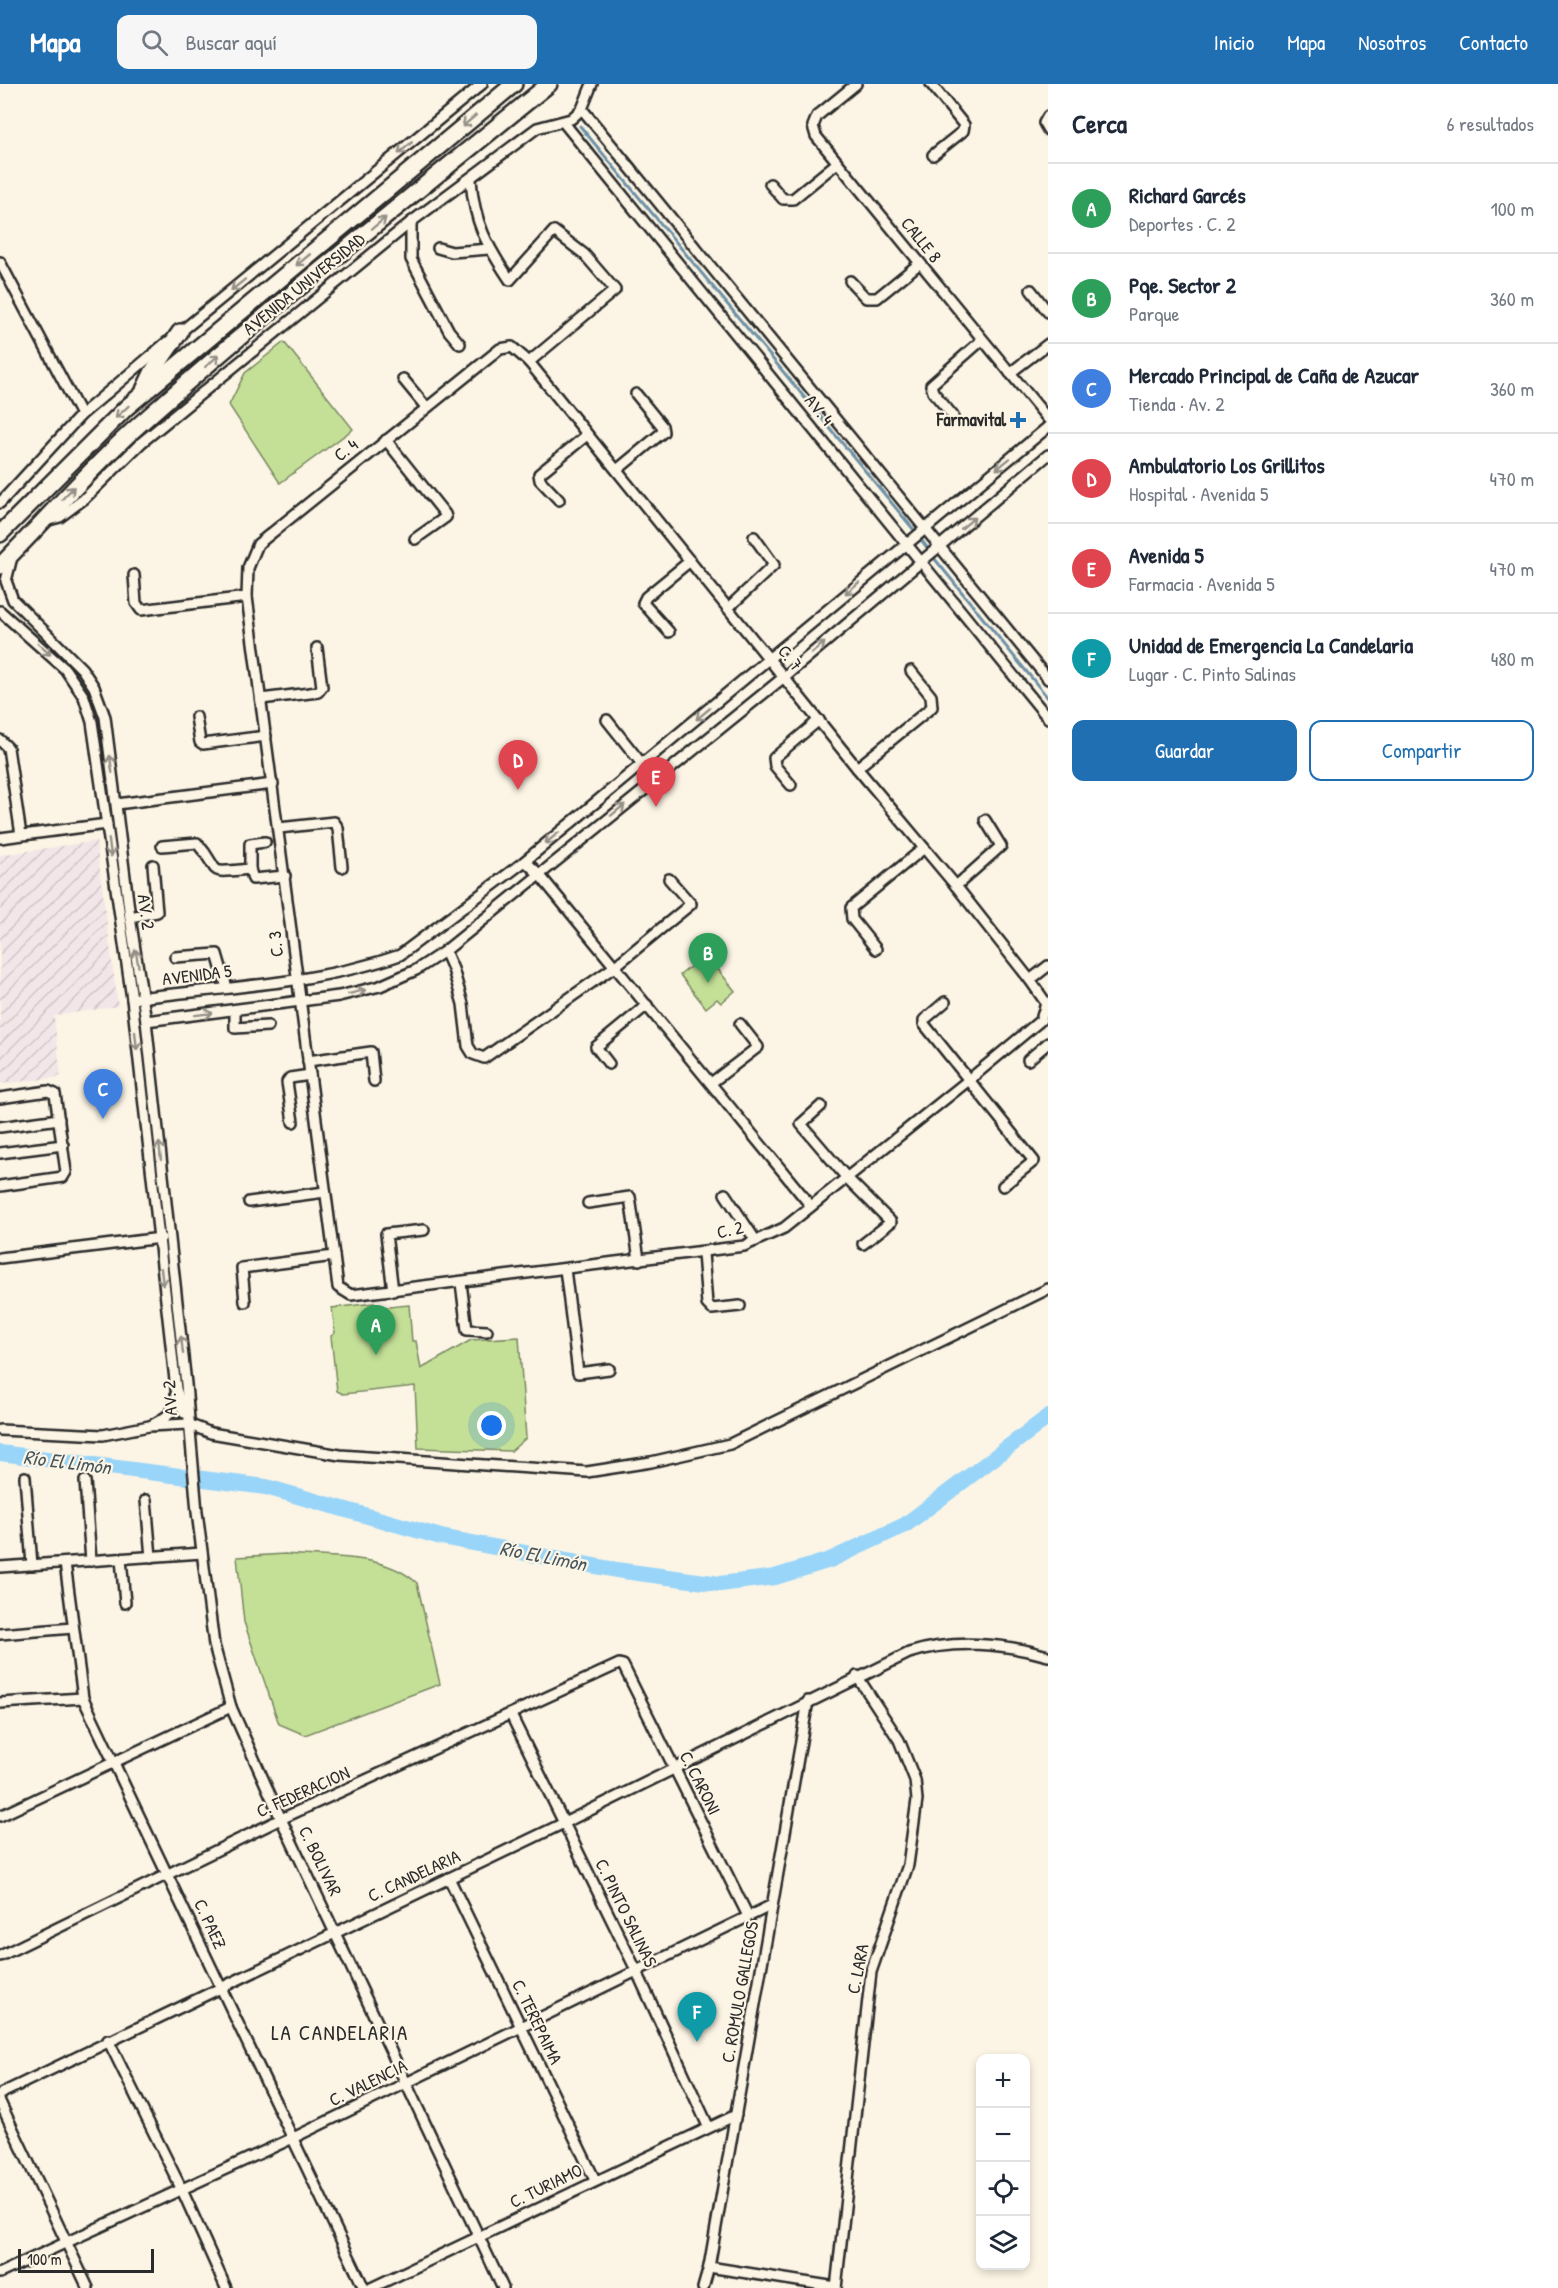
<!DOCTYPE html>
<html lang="es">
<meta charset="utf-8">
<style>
body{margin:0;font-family:"Patrick Hand",sans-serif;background:#f6f6f7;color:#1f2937}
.controls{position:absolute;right:18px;bottom:18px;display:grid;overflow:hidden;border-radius:12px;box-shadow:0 3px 9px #0003}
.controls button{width:54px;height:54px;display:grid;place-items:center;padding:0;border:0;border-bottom:2px solid #e0e1e3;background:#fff;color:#1f2937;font:30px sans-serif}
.scale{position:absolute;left:18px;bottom:15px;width:136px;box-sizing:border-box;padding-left:6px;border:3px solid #2b2b2b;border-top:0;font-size:16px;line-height:21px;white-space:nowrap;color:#2b2b2b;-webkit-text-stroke:4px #fcf5e5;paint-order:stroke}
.you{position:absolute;left:492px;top:1342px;width:21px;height:21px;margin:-15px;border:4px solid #fff;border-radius:50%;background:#1a73e8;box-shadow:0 0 0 9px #1a73e833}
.badge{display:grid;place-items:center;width:39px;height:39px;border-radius:50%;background:#1f6fb2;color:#fff;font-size:20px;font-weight:700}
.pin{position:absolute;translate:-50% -50px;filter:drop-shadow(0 2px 3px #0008)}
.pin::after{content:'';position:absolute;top:32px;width:21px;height:18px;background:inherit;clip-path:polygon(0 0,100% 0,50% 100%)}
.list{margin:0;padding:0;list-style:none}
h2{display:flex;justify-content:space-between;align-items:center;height:78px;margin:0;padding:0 24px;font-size:26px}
h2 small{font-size:20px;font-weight:400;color:#747a83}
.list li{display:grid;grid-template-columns:39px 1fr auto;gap:18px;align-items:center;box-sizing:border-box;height:90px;padding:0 24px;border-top:2px solid #e0e1e3}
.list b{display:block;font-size:22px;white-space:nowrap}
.list p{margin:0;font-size:20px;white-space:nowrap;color:#747a83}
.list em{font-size:20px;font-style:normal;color:#747a83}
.actions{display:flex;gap:12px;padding:18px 24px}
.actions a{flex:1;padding:14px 0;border:2px solid #1f6fb2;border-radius:12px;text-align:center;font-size:21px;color:#1f6fb2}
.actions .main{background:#1f6fb2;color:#fff}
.icon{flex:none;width:33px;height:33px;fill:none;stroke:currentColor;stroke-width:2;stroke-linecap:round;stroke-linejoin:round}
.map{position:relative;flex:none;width:1048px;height:2204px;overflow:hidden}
header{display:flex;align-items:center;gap:36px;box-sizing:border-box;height:84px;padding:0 30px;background:#1f6fb2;color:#fff}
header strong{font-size:28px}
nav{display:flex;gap:33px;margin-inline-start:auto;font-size:21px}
.search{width:420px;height:54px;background:#f6f6f7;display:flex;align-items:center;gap:15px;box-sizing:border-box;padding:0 21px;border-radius:12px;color:#747a83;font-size:22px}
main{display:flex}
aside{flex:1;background:#fff}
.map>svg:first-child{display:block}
</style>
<header>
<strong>Mapa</strong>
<div class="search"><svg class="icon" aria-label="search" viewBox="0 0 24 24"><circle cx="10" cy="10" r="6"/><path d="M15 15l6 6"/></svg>Buscar aquí</div>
<nav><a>Inicio</a><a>Mapa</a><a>Nosotros</a><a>Contacto</a></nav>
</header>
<main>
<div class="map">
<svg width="1048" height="2204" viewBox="0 0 1048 2204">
<defs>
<pattern id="industrial-furrows" width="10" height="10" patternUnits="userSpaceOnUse" patternTransform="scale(1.5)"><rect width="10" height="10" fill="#f3e6e8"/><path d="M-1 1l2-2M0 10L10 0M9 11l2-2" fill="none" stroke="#d0c5c7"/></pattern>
</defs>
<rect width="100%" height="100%" fill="#fcf5e5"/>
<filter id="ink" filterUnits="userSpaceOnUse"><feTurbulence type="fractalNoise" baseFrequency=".0167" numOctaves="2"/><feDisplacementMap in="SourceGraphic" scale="12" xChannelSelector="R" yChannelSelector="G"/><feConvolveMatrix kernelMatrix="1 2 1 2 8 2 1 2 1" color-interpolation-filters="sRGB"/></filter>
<g filter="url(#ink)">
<!-- industrial -->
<path fill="url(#industrial-furrows)" d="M 96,757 L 118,922 L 54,932 L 61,993 L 0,1000 L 0,771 Z"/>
<!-- green -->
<g fill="#c4e097" stroke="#788661" stroke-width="1.5">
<path d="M 284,258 L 353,345 L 280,399 L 229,321 L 245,289 Z"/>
<path d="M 706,870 L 735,907 L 721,919 L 717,915 L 706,924 L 680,891 Z"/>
<path d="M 374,1219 L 378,1224 L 409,1221 L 412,1257 L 416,1257 L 421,1285 L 471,1256 L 519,1253 L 526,1354 L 511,1367 L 418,1364 L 415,1302 L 343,1310 L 337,1307 L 331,1252 L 335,1249 L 332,1224 Z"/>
<path d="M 285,1470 C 328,1474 383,1468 417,1499 L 440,1600 L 305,1651 L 279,1640 L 244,1538 L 237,1473 Z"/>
</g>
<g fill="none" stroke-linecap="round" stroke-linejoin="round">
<!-- stream -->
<g stroke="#6d91a7" stroke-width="3">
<path d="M 580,42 L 914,446"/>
<path d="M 920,454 L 928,465"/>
<path d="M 934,474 L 1048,614"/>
</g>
<!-- river -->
<path stroke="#99d5f9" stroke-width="16" d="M 0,1369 L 266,1403 L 441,1453 L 616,1486 L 720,1500 L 775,1493 L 830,1476 L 905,1441 L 1048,1333"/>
<!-- minor casing -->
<g stroke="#2b2b2b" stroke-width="14">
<g id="minor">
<path d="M 856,0 L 817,32 L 813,42 L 816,52 L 1048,335"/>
<path d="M 931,0 L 964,41 L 963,47 L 933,71"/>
<path d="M 582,25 L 1048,595"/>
<path d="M 1048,32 L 1044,39 L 1048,46"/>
<path d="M 564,39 L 1048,634"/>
<path d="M 471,96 C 474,138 487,162 510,196 L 554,147 L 584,170 L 615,206 L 529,278"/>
<path d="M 770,100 L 783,115 L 793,115 L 837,79"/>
<path d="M 411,138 L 411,175 L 449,247 L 460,260"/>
<path d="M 438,164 L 452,168 L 489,165"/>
<path d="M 0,178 L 81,331"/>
<path d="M 850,197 L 866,214 L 877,214 L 920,179"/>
<path d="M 1031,206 L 1048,228"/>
<path d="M 178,250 L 482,0"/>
<path d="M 512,263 L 529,278 L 857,684 L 956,802 L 1030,896 L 1046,919 L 1041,936 L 970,995 L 784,1144 L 744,1162 L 351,1211 L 338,1203 L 334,1172 L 247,513 L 248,484 L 258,460 L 500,265 Z"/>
<path d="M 1010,289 L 1048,260"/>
<path d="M 403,295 L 426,323"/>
<path d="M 953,332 L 933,308 L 931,301 L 982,256"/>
<path d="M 386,356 L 445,430 L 446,433 L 415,455"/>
<path d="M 617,386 L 663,348 L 662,342 L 636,310"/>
<path d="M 559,416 L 540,396 L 539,390 L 587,351"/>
<path d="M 0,419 L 81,331 L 167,258"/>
<path d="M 45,437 L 60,433 L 84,415 L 142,358 L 411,138 L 537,44 L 571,35 L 582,25 L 592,0"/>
<path d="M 12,473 L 6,497 L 13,516 L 82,585 L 94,603 L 105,633 L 130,833 L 146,937 L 186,1300 L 197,1428 L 214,1561 L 231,1623 L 281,1735 L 503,2204"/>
<path d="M 134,491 L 136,519 L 141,526 L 247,513"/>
<path d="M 728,524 L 774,481 L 754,453"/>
<path d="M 0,527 L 65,585 L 84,613 L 92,638 L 132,915 L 176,1305 L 184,1329"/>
<path d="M 669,548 L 643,519 L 646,513 L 690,477"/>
<path d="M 261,615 L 318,608 L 322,603 L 317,564"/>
<path d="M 196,633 L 200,658 L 203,660 L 266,652"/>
<path d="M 607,636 L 642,680"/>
<path d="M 0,656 L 8,664 L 21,751"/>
<path d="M 857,684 L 932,623 L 931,612 L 911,587"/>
<path d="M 791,701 L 775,682 L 774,674 L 819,636"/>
<path d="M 117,720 L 273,700"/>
<path d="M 279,744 L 334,738 L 338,744 L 342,783"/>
<path d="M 0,754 L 107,740"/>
<path d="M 265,758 L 250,760 L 250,785 L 253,795 L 285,792"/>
<path d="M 162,762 L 197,759 C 224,789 202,790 250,785"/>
<path d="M 525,777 L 538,789 L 811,1122"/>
<path d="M 956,802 L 1001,762 L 985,736"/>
<path d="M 130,833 L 157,828 L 153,781"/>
<path d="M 876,865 L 852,835 L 851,824 L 924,764"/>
<path d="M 445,867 L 453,885 L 463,920 L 468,962 L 473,970 L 484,974 L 614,883 L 691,820 L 669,795"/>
<path d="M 175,873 L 217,870 L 227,904"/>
<path d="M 1030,896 L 1048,882"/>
<path d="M 132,915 C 221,903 314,901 400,871 L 525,777 L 1048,343"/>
<path d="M 945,918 L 924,936 L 924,940 L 1034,1077 L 1003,1102"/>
<path d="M 235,926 L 235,944 L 268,942"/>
<path d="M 146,937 L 339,912 L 380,902 L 416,886 L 445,867 L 784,593 L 1048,371"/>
<path d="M 1028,976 L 1048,959"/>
<path d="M 308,977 L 371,968 L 374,997"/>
<path d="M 609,980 L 596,963 L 647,921"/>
<path d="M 711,999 L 758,963 L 740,940"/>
<path d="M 0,1014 L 48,1007 L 55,1010 L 66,1088 L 63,1093 L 0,1102"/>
<path d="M 821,1022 L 801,1040 L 847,1094 L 891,1138 L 863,1160"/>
<path d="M 293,1038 L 287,998 L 290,994 L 310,991"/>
<path d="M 0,1043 L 59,1035"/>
<path d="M 0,1069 L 63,1061"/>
<path d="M 725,1110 L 756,1157"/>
<path d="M 249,1118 L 325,1108"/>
<path d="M 588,1119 L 630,1113 L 639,1176"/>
<path d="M 703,1169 L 707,1220 L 712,1225 L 740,1222"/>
<path d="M 0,1174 L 161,1154"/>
<path d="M 565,1185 L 578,1289 L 609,1285"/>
<path d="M 461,1199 L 467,1246 L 487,1247"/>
<path d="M 393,1207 L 386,1150 L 424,1146"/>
<path d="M 245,1218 L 242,1184 L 334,1172"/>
<path d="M 152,1341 C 166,1333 177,1329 176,1310"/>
<path d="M 0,1346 L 103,1351 L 149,1342 L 188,1340 L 211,1349 L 340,1371 L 587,1388 L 651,1378 L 730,1360 L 1048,1205"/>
<path d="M 25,1393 L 32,1481"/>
<path d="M 85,1397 L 91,1477"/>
<path d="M 146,1416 L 151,1473"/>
<path d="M 121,1475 L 125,1519"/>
<path d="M 65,1479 L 83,1614 L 364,2204"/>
<path d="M 0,1483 L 202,1469"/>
<path d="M 0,1550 L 73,1544"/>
<path d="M 0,1619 L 83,1614"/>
<path d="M 511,1631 L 637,1888 L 708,2042"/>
<path d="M 0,1732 L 231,1623"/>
<path d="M 449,1794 L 595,2096"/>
<path d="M 0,1872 L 281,1735 L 619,1580 L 623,1581 L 748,1832"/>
<path d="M 108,1956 L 182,2106 L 226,2204"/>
<path d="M 0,2010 L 564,1739 L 909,1569 C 953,1555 1003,1559 1048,1572"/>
<path d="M 0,2018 L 88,2204"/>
<path d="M 709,2183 L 836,2203"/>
<path d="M 0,2189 L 293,2054 L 772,1821"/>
<path d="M 371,2204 L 736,2031"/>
<path d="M 703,2204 L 709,2183 L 808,1617"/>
<path d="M 836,2204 L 871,1888 L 908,1781 L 917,1716 L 915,1696 L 899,1656 L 857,1592"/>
</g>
</g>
<!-- primary casing -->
<g stroke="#2b2b2b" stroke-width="20">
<g id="primary">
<path d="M 144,306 L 153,287 L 180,248"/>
<path d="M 0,450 L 127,323 L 514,0"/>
<path d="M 0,482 C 47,435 90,384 140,340 C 272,222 412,112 549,0"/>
</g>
</g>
<!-- minor -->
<use href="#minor" stroke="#fcf5e5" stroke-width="9"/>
<!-- primary -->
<use href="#primary" stroke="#fcf5e5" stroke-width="15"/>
</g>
<!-- one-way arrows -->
<defs><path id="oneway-shaft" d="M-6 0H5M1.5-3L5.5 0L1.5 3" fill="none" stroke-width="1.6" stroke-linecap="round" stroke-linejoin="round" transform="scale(1.5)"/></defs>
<g stroke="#949088">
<use href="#oneway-shaft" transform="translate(469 37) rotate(140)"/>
<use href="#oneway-shaft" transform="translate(405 64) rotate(140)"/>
<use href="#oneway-shaft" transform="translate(379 139) rotate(-39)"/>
<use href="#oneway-shaft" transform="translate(303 176) rotate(140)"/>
<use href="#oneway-shaft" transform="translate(238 201) rotate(141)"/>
<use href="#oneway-shaft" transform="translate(212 277) rotate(-41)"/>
<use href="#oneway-shaft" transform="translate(122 328) rotate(137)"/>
<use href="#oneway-shaft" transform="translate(1003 380) rotate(141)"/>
<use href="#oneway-shaft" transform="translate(68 409) rotate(-46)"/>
<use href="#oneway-shaft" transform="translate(968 439) rotate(-40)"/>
<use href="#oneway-shaft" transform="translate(852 504) rotate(140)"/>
<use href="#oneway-shaft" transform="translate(818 564) rotate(-40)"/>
<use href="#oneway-shaft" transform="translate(44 565) rotate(42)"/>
<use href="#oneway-shaft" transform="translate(703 630) rotate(140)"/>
<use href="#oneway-shaft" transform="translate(111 680) rotate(-98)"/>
<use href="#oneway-shaft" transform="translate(618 726) rotate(-39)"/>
<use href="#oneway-shaft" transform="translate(552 754) rotate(141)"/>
<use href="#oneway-shaft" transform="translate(110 764) rotate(82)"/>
<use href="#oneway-shaft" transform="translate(137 874) rotate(-100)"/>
<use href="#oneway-shaft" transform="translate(357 908) rotate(-14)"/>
<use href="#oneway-shaft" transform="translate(204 930) rotate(-7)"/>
<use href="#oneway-shaft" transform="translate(136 957) rotate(84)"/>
<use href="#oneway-shaft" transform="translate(160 1067) rotate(-96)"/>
<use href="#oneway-shaft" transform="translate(162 1193) rotate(83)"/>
<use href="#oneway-shaft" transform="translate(182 1261) rotate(-97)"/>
</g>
</g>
<!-- markers -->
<path fill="#1f6fb2" stroke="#fcf5e5" stroke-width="2" d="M1015 327h6v6h6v6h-6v6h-6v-6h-6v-6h6z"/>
<g text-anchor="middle" stroke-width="4.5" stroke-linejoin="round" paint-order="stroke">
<!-- street labels -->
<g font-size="18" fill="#2b2b2b" stroke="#fcf5e5">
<text transform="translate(921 156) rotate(51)" y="6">CALLE 8</text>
<text transform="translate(304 200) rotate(-39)" y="6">AVENIDA UNIVERSIDAD</text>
<text transform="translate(819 326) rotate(51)" y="6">AV. 4</text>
<text transform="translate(346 366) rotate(-38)" y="6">C. 4</text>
<text transform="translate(790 574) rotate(51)" y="6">C. 7</text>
<text transform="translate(146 828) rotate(82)" y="6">AV. 2</text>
<text transform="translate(276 860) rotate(-96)" y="6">C. 3</text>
<text transform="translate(197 891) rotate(-7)" y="6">AVENIDA 5</text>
<text transform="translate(730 1146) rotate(-13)" y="6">C. 2</text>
<text transform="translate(170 1314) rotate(-93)" y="6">AV. 2</text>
<text transform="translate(700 1699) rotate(63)" y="6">C. CARONI</text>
<text transform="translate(303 1708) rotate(-24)" y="6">C. FEDERACION</text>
<text transform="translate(320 1777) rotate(64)" y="6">C. BOLIVAR</text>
<text transform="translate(414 1792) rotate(-25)" y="6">C. CANDELARIA</text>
<text transform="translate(626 1829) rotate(64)" y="6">C. PINTO SALINAS</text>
<text transform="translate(210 1840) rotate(65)" y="6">C. PAEZ</text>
<text transform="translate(858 1885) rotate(-79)" y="6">C. LARA</text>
<text transform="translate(740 1908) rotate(-80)" y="6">C. ROMULO GALLEGOS</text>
<text transform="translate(537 1938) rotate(64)" y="6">C. TEREPAIMA</text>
<text transform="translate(368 1999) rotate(-26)" y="6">C. VALENCIA</text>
<text transform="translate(546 2102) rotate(-26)" y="6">C. TURIAMO</text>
</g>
<!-- poi labels -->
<g font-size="18" font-weight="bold" fill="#2b2b2b" stroke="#fcf5e5" text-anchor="end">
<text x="1006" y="342">Farmavital</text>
</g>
<!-- water labels -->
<g font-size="20" font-style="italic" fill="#46565e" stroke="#fcf5e5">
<text transform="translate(67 1378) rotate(7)" y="7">Río El Limón</text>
<text transform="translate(543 1472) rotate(11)" y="7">Río El Limón</text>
</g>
<!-- quarter labels -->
<g font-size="21" letter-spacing="1.5" fill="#2b2b2b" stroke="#fcf5e5">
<text x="340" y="1956">LA CANDELARIA</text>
</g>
</g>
</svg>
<div class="controls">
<button>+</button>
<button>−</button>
<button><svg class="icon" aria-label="locate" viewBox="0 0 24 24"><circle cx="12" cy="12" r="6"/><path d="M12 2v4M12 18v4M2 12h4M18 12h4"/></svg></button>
<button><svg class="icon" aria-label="layers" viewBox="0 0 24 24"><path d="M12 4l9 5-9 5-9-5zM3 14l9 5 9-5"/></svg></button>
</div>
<div class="scale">100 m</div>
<div class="you"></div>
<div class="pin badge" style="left:376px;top:1271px;background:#2e9e5b">A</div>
<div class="pin badge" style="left:708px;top:899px;background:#2e9e5b">B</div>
<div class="pin badge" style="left:103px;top:1035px;background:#3f7fe0">C</div>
<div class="pin badge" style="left:518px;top:706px;background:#e0444e">D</div>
<div class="pin badge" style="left:656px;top:723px;background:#e0444e">E</div>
<div class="pin badge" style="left:697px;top:1958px;background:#0f9aa8">F</div>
</div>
<aside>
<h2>Cerca<small>6 resultados</small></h2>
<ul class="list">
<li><span class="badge" style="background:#2e9e5b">A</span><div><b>Richard Garcés</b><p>Deportes · C. 2</p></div><em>100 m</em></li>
<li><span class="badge" style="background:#2e9e5b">B</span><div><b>Pqe. Sector 2</b><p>Parque</p></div><em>360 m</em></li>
<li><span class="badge" style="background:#3f7fe0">C</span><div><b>Mercado Principal de Caña de Azucar</b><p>Tienda · Av. 2</p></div><em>360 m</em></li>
<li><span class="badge" style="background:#e0444e">D</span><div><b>Ambulatorio Los Grillitos</b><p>Hospital · Avenida 5</p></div><em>470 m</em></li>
<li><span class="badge" style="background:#e0444e">E</span><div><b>Avenida 5</b><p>Farmacia · Avenida 5</p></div><em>470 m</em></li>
<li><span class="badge" style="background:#0f9aa8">F</span><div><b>Unidad de Emergencia La Candelaria</b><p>Lugar · C. Pinto Salinas</p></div><em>480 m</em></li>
</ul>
<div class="actions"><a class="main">Guardar</a><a>Compartir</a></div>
</aside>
</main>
